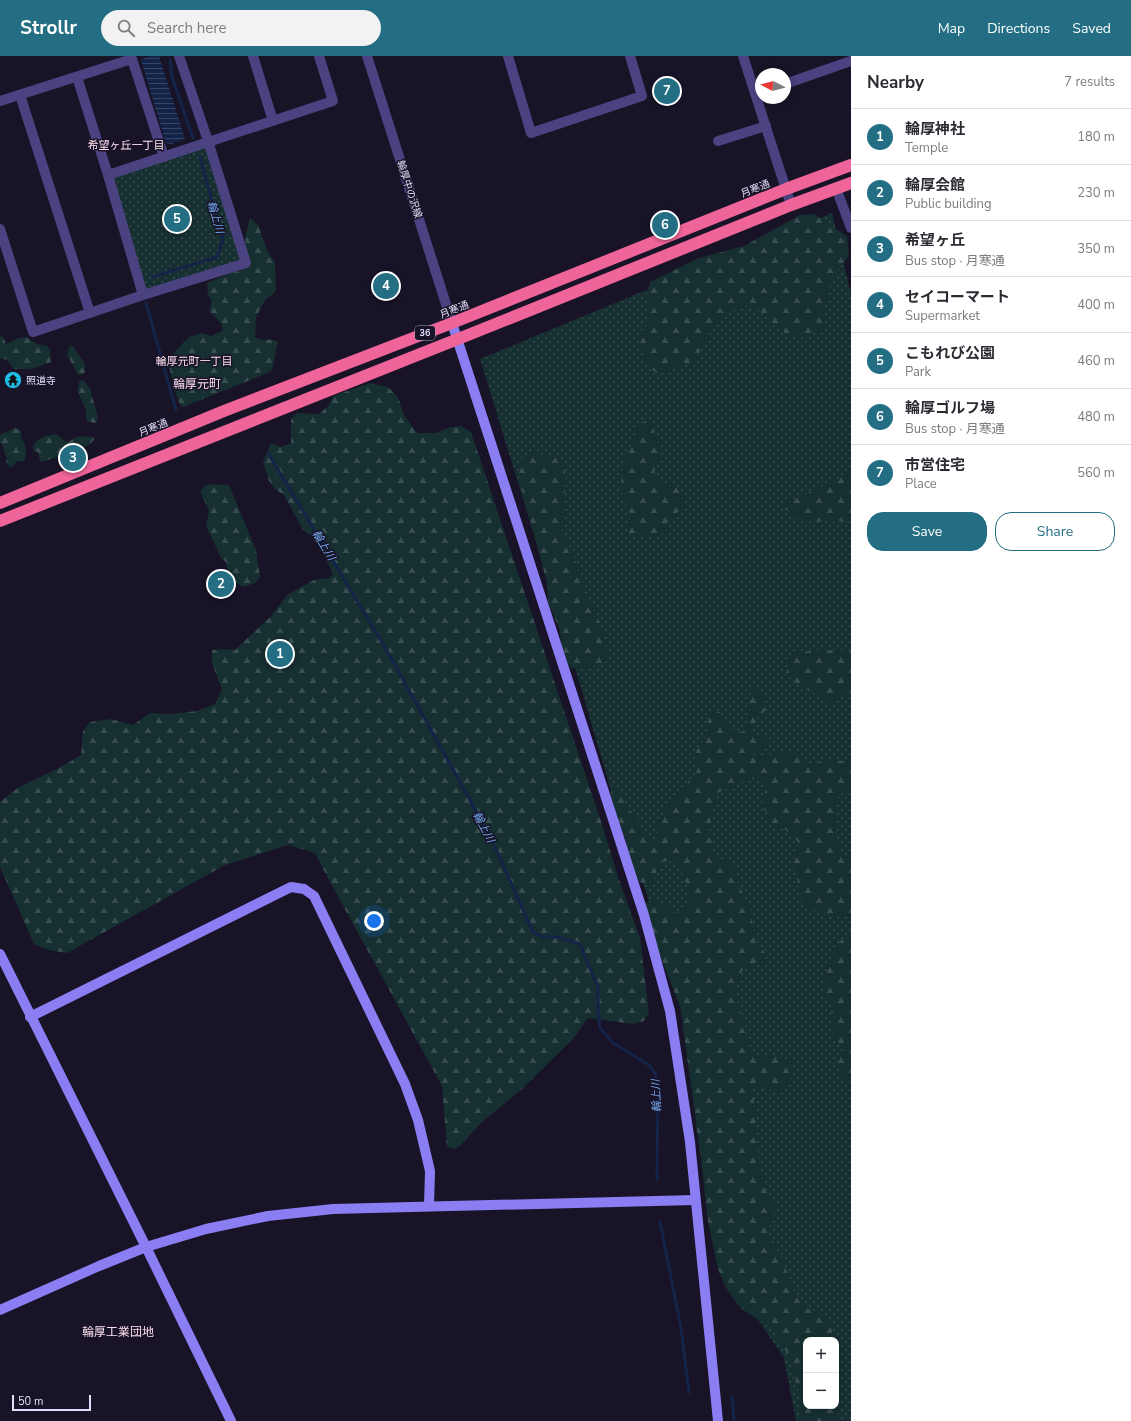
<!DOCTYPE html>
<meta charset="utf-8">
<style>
body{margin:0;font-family:"Nunito Sans","Noto Sans JP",sans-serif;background:#f2f2f3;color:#2b2b33}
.controls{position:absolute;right:12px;bottom:12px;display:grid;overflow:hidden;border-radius:8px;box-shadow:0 2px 6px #0003}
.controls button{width:36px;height:36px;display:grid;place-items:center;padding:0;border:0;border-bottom:1px solid #e1e1e2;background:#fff;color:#2b2b33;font:20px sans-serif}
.compass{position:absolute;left:755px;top:12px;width:36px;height:36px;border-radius:50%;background:#fff;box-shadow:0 2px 6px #0003;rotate:277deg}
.scale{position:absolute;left:12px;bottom:10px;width:79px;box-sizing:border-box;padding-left:4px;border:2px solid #e3dcfb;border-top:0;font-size:11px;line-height:14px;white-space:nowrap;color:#e3dcfb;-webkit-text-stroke:3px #181327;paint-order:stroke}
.you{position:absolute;left:374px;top:865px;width:14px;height:14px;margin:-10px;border:3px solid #fff;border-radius:50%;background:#1a73e8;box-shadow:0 0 0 6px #1a73e833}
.badge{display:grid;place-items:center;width:26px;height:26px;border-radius:50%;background:#246e84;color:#fff;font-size:13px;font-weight:700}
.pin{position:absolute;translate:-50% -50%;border:2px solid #fff;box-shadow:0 1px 4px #0006}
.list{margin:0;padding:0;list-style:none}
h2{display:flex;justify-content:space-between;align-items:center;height:52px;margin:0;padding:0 16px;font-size:17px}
h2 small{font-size:13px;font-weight:400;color:#7c7c81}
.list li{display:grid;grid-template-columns:26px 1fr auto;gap:12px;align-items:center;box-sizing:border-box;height:56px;padding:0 16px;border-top:1px solid #e1e1e2}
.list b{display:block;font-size:15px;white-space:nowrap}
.list p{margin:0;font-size:13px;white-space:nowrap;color:#7c7c81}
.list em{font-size:13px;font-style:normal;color:#7c7c81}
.actions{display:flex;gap:8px;padding:12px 16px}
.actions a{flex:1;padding:9px 0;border:1px solid #246e84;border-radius:16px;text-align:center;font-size:14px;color:#246e84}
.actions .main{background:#246e84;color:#fff}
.icon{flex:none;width:22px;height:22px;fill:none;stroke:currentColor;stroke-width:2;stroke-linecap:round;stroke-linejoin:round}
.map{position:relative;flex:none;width:851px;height:1365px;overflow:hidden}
header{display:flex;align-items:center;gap:24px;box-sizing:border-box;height:56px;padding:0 20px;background:#246e84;color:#fff}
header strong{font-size:19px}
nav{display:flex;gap:22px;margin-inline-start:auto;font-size:14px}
.search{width:280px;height:36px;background:#f2f2f3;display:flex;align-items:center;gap:10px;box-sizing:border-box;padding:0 14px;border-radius:22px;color:#7c7c81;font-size:15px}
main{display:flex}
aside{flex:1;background:#fff}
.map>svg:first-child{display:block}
</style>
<header>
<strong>Strollr</strong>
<div class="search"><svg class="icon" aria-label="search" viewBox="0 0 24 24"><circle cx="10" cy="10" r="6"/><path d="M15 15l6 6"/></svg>Search here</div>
<nav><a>Map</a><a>Directions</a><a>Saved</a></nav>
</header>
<main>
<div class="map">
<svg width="851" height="1365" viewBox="0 0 851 1365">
<defs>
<pattern id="green-dots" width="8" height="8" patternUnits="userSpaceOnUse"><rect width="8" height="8" fill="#162f30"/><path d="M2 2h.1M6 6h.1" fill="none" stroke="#384d4f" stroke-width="1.8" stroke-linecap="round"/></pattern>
<pattern id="forest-firs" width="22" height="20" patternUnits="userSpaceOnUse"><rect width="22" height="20" fill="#162f30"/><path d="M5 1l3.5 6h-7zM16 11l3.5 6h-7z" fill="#384d4f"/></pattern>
<pattern id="water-rules" width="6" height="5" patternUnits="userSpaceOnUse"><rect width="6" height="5" fill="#142449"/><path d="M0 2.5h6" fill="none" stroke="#364364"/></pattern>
</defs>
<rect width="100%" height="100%" fill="#181327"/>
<!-- green -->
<g fill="url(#green-dots)" fill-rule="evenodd">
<path d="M 208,85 L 246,207 L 143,239 L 108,119 Z"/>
<path d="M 832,157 L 851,238 L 851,1365 L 796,1365 L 784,1302 L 721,1209 L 686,950 L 615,748 L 576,615 L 480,303 ZM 806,1284 L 836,1284 L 836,1350 L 806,1350 Z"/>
</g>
<!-- forest -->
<g fill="url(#forest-firs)">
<path d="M 814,158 L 847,180 L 849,200 L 837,215 L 827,235 L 822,234 L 828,239 L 822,266 L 825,272 L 803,282 L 785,277 L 770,267 L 767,260 L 757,253 L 742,249 L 716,265 L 694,306 L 659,318 L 647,311 L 639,279 L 646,270 L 649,258 L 646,243 L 650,226 L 699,202 L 744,190 L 800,159 Z"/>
<path d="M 250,162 L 258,169 L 268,196 L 275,206 L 276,234 L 273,238 L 266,243 L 256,261 L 255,281 C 262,286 270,281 278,286 L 272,314 L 270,316 L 183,351 L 180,349 L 173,330 L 168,303 L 189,281 L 201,277 L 211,280 L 222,275 L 222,268 L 209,255 L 212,245 L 208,239 L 207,227 L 232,216 L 240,215 L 247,209 L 245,182 Z"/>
<path d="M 0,278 L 4,283 L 6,288 L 19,282 L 26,281 L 37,288 L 47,290 L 50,294 L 51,306 L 32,313 L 14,313 L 7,304 L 0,302 Z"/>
<path d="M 70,289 L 73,290 L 85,308 L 85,316 L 82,319 L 78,318 L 67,299 Z"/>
<path d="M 83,324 L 90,332 L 98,362 L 97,366 L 94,367 L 87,365 L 86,362 L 86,354 L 78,336 L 79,325 Z"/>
<path d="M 370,327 L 388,331 L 398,341 L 404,359 L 417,377 L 436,377 L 451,371 L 461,370 L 471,376 L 602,768 L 619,824 L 640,882 L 649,956 L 644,965 L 633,968 L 588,962 L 573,983 L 522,1033 L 481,1067 L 460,1090 L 454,1093 L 447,1091 L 442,1030 L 330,826 L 315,797 L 288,789 L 225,809 L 67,897 L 48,894 L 34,888 L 0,811 L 0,746 L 19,731 L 57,713 L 81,699 L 83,675 L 90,666 L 111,663 L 133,669 L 150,657 L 170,658 L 197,655 L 215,648 L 222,633 L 212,607 L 212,594 L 223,593 L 235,594 L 271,560 L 287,539 L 314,524 L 329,522 L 333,518 L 317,484 L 303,474 L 284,439 L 275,433 L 269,425 L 263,406 L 271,387 L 281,391 L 291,387 L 291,363 L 297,357 L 319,358 L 329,349 L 333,340 Z"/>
<path d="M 650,365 L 662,395 L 654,415 L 662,429 L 678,430 L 682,438 L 683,450 C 680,454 677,457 675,460 C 671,465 670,472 665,476 C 654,485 641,481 629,477 L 630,458 L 622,441 L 621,418 L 625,400 L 631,391 L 637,373 L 642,366 Z"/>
<path d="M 14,372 L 18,373 L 21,375 L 21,382 C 26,388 28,398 24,405 L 17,405 L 12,411 L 10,412 L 6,405 L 7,403 L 2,388 L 0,387 L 0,379 C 5,376 9,376 14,372 Z"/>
<path d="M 56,378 L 65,385 L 68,386 L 77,381 L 85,380 L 95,382 C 90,394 55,401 42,406 L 40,405 L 38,396 L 34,395 L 33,391 C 37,381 46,380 56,378 Z"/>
<path d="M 532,397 L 558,400 L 566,418 L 562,476 L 574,501 L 583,528 L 603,574 L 608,603 C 598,612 584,612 571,612 L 566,606 L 563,597 L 559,572 L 548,546 L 547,527 L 518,418 L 522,402 Z"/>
<path d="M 851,416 L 851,465 L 802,466 L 781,450 Z"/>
<path d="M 209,428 L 229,429 L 256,494 L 260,521 L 255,527 L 243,531 C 233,526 227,517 226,506 L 221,502 L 217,493 L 206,470 L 209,455 L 200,435 L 205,430 Z"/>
<path d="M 826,594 L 851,595 L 851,639 L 847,638 L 831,647 L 799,629 L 786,618 L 789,604 L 798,596 Z"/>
<path d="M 755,630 L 760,635 L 767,650 L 764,656 L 758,661 L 753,674 L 756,679 L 769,680 L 771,686 L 749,701 L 779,697 L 795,698 L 810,710 L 827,703 L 851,706 L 851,733 L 838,740 L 836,754 L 835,781 L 843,798 L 851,800 L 851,859 L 834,862 L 804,849 L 799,832 L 793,806 L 799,787 L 786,774 L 774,770 L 762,750 L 766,730 L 760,724 L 749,723 L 717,737 L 709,774 L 715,790 L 712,796 L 717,805 L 726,805 L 734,811 L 739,829 L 749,850 L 754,873 L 759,890 L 766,898 L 766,904 L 755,911 L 743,913 L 736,929 L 738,946 L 752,1001 C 771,1000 775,999 793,1007 C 793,1022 789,1027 778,1036 L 752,1030 L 756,1065 L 758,1102 L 765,1134 L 776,1152 L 768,1176 L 781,1200 L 796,1239 L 804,1252 L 821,1256 L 831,1264 L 833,1275 L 828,1284 L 806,1284 L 806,1350 L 836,1350 L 836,1343 L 838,1354 L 838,1365 L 800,1365 L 800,1340 L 788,1299 L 773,1274 L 742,1253 L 734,1244 L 725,1230 L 718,1213 L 708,1165 L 701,1103 L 680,950 L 655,887 L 645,848 L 652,841 L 660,844 L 675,858 L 690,848 C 689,837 683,808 671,805 C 668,804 664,806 661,806 L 652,825 L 649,828 L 639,826 L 626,792 L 626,785 L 616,760 L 610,739 L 614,729 L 617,729 L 620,734 L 625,748 L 636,762 L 647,783 L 652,785 L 656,783 L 656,770 L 670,747 L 698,714 L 694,699 L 701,687 L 709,679 L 708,666 L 710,655 L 720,656 L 731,676 C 758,681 746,648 751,635 C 752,633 753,632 755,630 Z"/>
<path d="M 851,876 L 851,1026 L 846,1024 C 837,1013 837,1004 844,992 L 833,980 L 830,963 L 832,952 L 823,937 L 823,923 L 839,886 Z"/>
</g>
<!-- water -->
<path fill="url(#water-rules)" d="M 149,0 L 159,0 L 185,83 L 171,88 L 166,87 L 141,4 Z"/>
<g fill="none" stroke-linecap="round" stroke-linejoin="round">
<!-- stream -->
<g stroke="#142449" stroke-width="3">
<path d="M 170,4 L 172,21 L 193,82"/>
<path d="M 152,221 L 217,201 L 223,184 L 200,102"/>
<path d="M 146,247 L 176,354"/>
<path d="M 268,397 L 382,586 L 490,780 L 533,876 L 542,881 L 557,881 L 580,888 L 598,931 L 598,955 L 600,972 L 613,987 L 649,1009 L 655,1017 L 658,1029 L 657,1124"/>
<path d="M 660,1166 L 681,1272 L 689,1336"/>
<path d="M 732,1341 L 734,1365"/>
</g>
<!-- street -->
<g stroke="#4b4381" stroke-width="10">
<path d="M 253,0 L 273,65"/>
<path d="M 367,0 L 452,267"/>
<path d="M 508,0 L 531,77 L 642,40 L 630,0"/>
<path d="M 743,0 L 791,149"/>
<path d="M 77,21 L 108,119 L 143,239"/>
<path d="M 785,28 L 851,5"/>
<path d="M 20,39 L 90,257"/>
<path d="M 0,45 L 132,3 L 164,101"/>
<path d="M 718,85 L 766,70"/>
<path d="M 108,119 L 333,45 L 319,0"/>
<path d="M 836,132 L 851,172"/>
<path d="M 0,173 L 33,276 L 143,239 L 246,207 L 208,85 L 179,0"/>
</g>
<!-- secondary -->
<g stroke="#8b7df2" stroke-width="10">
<path d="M 452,267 L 644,859 L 670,955 L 690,1086 L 718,1365"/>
<path d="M 0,898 L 146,1191 L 231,1365"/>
<path d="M 30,961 L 291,831 L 304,833 L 314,840 L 405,1028 L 418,1064 L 430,1115 L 429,1150"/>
<path d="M 0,1254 L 99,1210 L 146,1191 L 206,1173 L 268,1160 L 333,1153 L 695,1144"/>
</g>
<!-- highway -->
<g stroke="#ef6499" stroke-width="12">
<path d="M 0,447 L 224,355 L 452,267 L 786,133 L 851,109"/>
<path d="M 0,465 L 473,277 L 791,149 L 851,127"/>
</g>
</g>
<!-- icons -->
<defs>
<g id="temple-disc" transform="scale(0.9)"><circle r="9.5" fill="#1cc0e8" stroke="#181327"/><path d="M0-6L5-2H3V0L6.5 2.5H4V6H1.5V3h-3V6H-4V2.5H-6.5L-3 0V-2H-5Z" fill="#111"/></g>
</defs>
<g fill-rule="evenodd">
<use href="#temple-disc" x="13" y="324"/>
</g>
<g text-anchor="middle" stroke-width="3" stroke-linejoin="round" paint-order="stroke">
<!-- shield labels -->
<rect fill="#181327" stroke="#a6a0bb" stroke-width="1" x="415" y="270" width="20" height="14" rx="3"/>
<g font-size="9" font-weight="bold" fill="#e3dcfb">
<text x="425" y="280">36</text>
</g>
<!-- street labels -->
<g font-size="10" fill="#e3dcfb" stroke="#181327">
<text transform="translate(755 132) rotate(-22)" y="4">月寒通</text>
<text transform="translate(410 133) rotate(72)" y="4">輪厚中の沢線</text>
<text transform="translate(454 253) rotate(-22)" y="4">月寒通</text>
<text transform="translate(153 371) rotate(-22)" y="4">月寒通</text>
</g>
<!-- poi labels -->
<g font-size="10" fill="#e3dcfb" stroke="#181327" text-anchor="start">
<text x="26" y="328">照道寺</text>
</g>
<!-- neighbourhood labels -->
<g font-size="11" fill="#fcdeee" stroke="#181327">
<text x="126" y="93">希望ヶ丘一丁目</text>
<text x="194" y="309">輪厚元町一丁目</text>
</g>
<!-- water labels -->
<g font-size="11" font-style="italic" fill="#75abf1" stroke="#181327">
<text transform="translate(216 161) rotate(74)" y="4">輪上川</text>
<text transform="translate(324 489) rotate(59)" y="4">輪上川</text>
<text transform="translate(484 771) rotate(62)" y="4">輪上川</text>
<text transform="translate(656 1040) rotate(-93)" y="4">輪上川</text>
</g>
<!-- quarter labels -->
<g font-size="12" fill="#fcdeee" stroke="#181327">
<text x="197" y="332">輪厚元町</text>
<text x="118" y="1280">輪厚工業団地</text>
</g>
</g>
</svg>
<div class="controls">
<button>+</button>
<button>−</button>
</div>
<svg class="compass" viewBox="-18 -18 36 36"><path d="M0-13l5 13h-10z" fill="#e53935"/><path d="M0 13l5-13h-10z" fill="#7c7c81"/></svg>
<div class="scale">50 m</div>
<div class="you"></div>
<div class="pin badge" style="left:280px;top:598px">1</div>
<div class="pin badge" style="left:221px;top:528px">2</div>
<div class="pin badge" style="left:73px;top:402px">3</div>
<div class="pin badge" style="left:386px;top:230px">4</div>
<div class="pin badge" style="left:177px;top:163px">5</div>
<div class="pin badge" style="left:665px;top:169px">6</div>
<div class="pin badge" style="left:667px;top:35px">7</div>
</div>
<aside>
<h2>Nearby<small>7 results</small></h2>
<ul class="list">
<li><span class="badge">1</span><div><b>輪厚神社</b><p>Temple</p></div><em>180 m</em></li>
<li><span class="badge">2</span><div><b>輪厚会館</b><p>Public building</p></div><em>230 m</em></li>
<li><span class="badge">3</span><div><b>希望ヶ丘</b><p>Bus stop · 月寒通</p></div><em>350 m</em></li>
<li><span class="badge">4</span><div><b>セイコーマート</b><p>Supermarket</p></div><em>400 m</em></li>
<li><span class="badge">5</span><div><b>こもれび公園</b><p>Park</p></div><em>460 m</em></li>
<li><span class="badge">6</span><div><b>輪厚ゴルフ場</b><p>Bus stop · 月寒通</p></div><em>480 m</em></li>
<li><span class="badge">7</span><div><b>市営住宅</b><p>Place</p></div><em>560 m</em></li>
</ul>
<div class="actions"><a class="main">Save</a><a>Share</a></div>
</aside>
</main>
